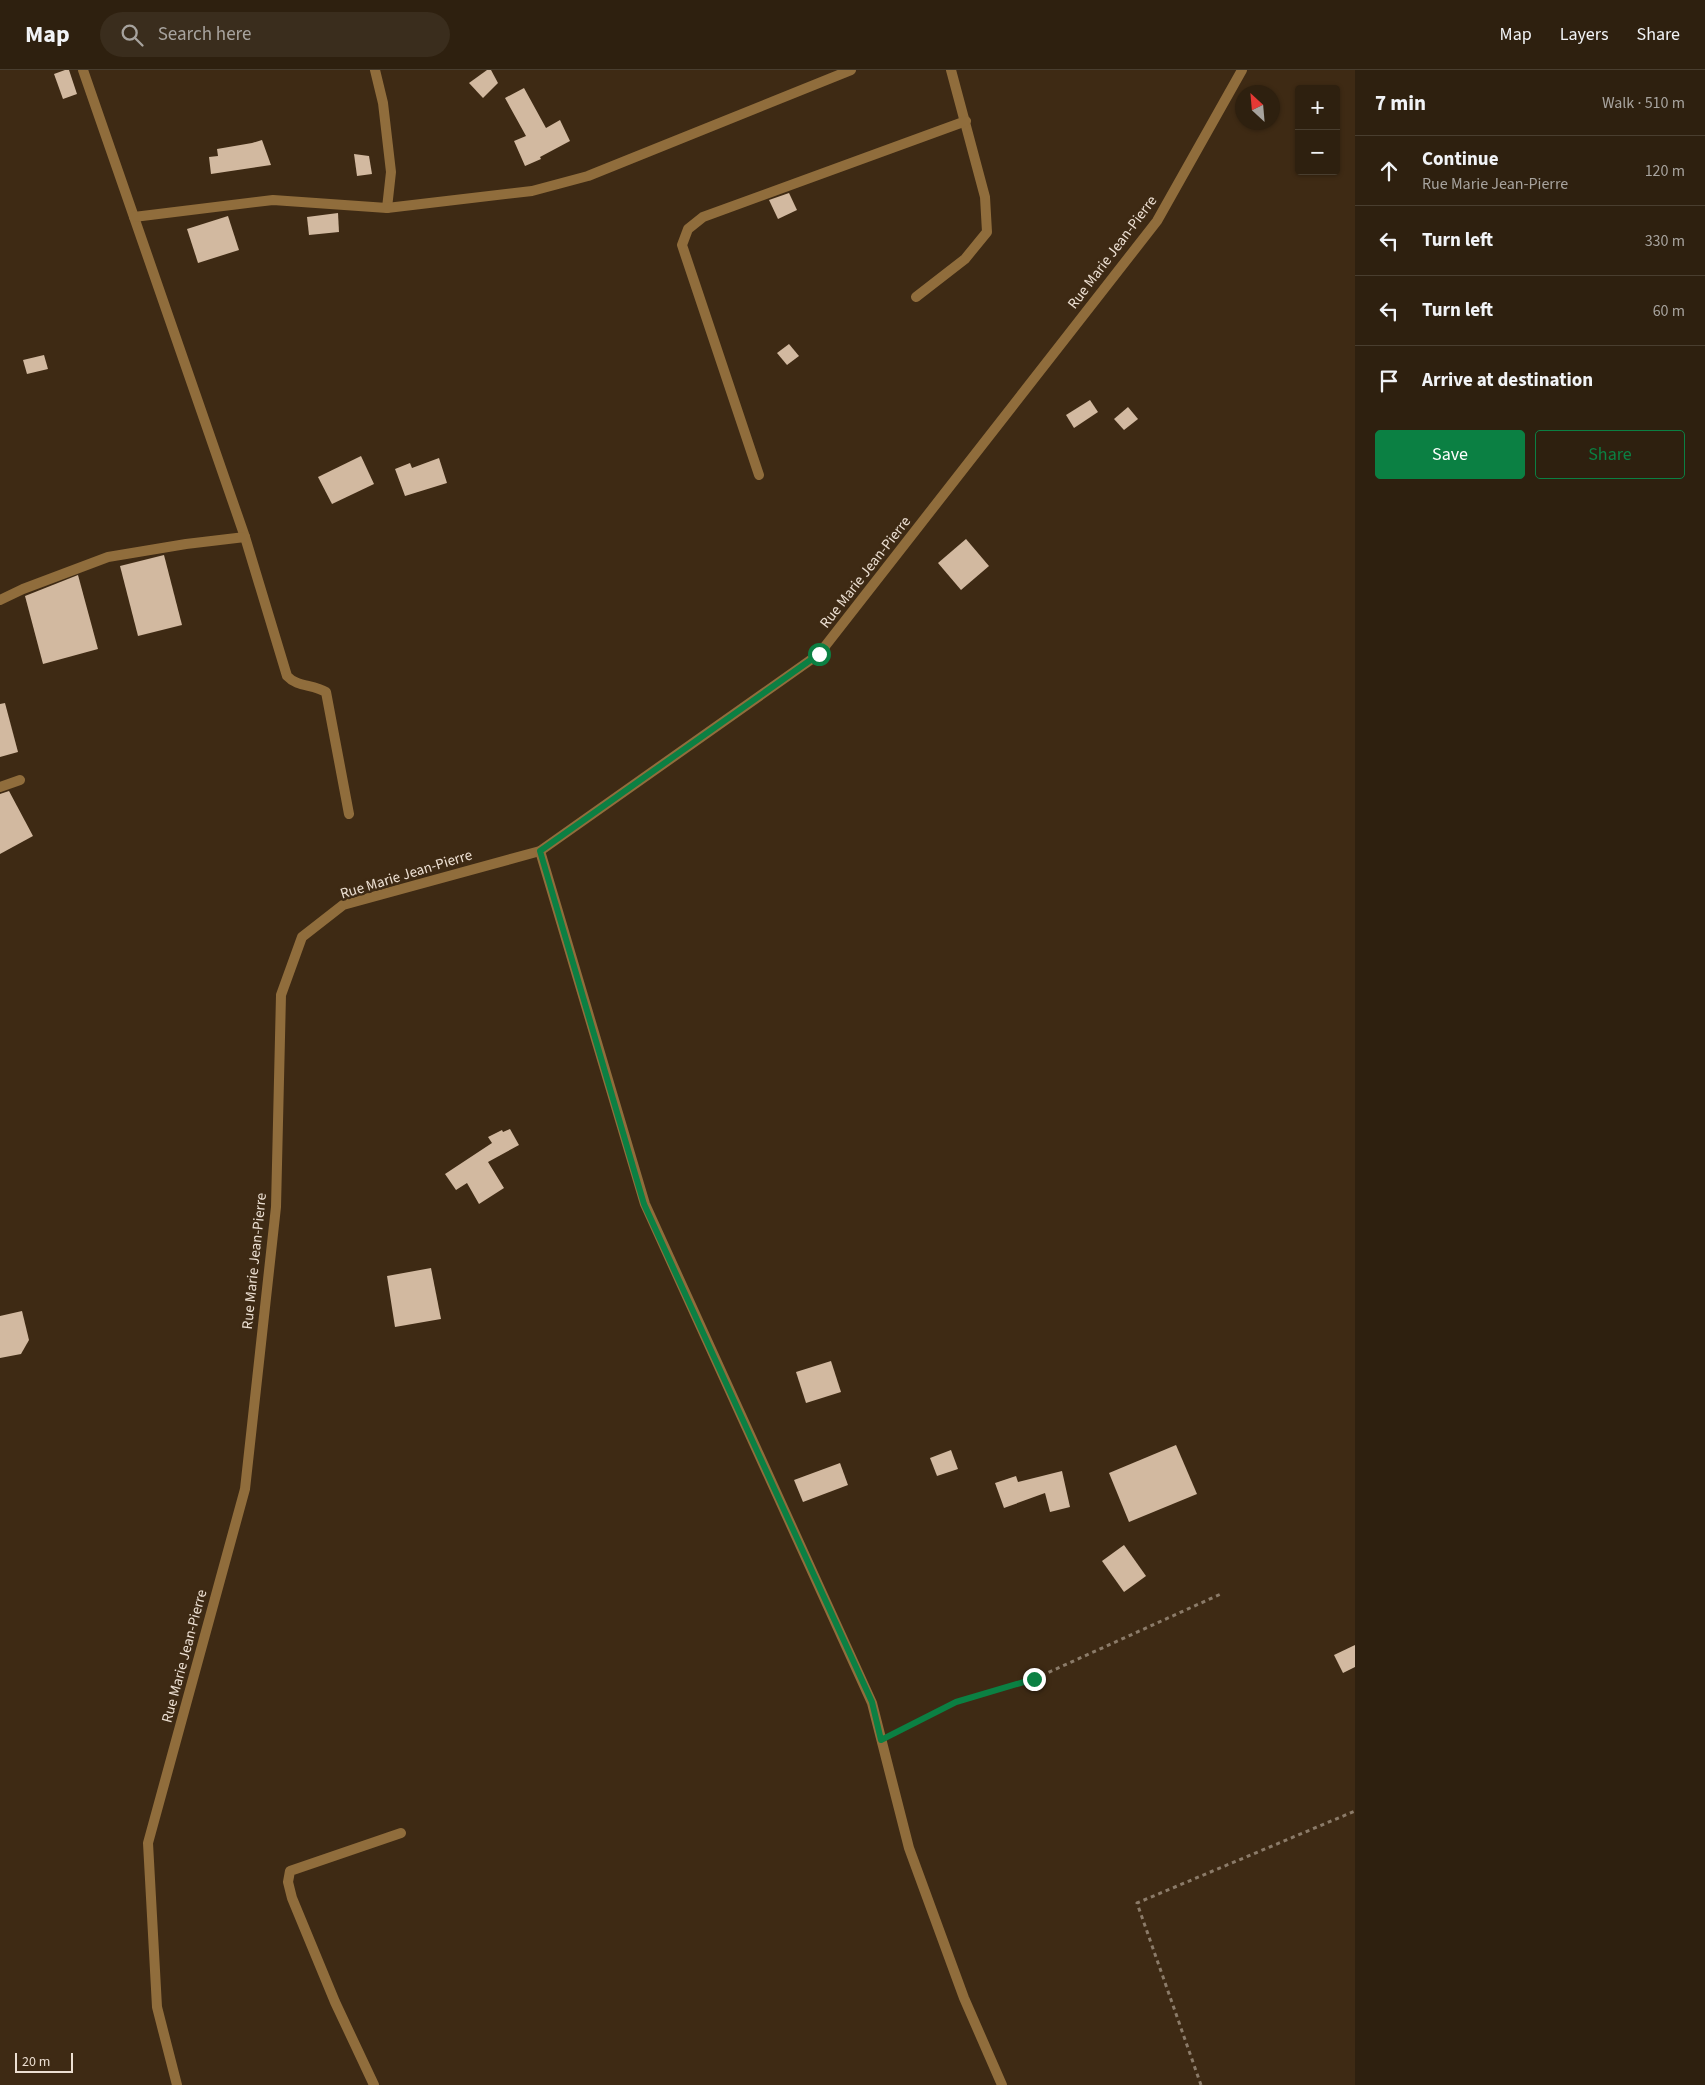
<!DOCTYPE html>
<meta charset="utf-8">
<style>
body{margin:0;font-family:"Source Sans 3",sans-serif;background:#3a2d1d;color:#f1f3f6}
.controls{position:absolute;right:15px;top:15px;display:grid;overflow:hidden;border-radius:5px;box-shadow:0 1px 4px #0004}
.controls button{width:45px;height:45px;display:grid;place-items:center;padding:0;border:0;border-bottom:1px solid #493e2f;background:#2e200f;color:#f1f3f6;font:25px sans-serif}
.compass{position:absolute;left:1235px;top:15px;width:45px;height:45px;border-radius:50%;background:#2e200f;box-shadow:0 1px 4px #0004;rotate:334deg}
.scale{position:absolute;left:15px;bottom:12px;width:58px;box-sizing:border-box;padding-left:5px;border:2px solid #ecdfd2;border-top:0;font-size:14px;line-height:18px;white-space:nowrap;color:#ecdfd2;-webkit-text-stroke:4px #3e2a14;paint-order:stroke}
.stop{position:absolute;width:15px;height:15px;margin:-11px;border:4px solid #0b8043;border-radius:50%;background:#fff}
.stop.end{background:#0b8043;border-color:#fff;box-shadow:0 1px 5px #0008}
.list{margin:0;padding:0;list-style:none}
h2{display:flex;justify-content:space-between;align-items:center;height:65px;margin:0;padding:0 20px;font-size:21px}
h2 small{font-size:16px;font-weight:400;color:#a7a39e}
.list li{display:grid;grid-template-columns:32px 1fr auto;gap:15px;align-items:center;box-sizing:border-box;height:70px;padding:0 20px;border-top:1px solid #493e2f}
.list b{display:block;font-size:19px;white-space:nowrap}
.list p{margin:0;font-size:16px;white-space:nowrap;color:#a7a39e}
.list em{font-size:16px;font-style:normal;color:#a7a39e}
.actions{display:flex;gap:10px;padding:15px 20px}
.actions a{flex:1;padding:11px 0;border:1px solid #0b8043;border-radius:5px;text-align:center;font-size:18px;color:#0b8043}
.actions .main{background:#0b8043;color:#fff}
.icon{flex:none;width:28px;height:28px;fill:none;stroke:currentColor;stroke-width:2;stroke-linecap:round;stroke-linejoin:round}
.map{position:relative;flex:none;width:1355px;height:2015px;overflow:hidden}
header{display:flex;align-items:center;gap:30px;box-sizing:border-box;height:70px;padding:0 25px;background:#2e200f;border-bottom:1px solid #493e2f}
header strong{font-size:24px}
nav{display:flex;gap:28px;margin-inline-start:auto;font-size:18px}
.search{width:350px;height:45px;background:#3a2d1d;display:flex;align-items:center;gap:12px;box-sizing:border-box;padding:0 18px;border-radius:28px;color:#a7a39e;font-size:19px}
main{display:flex}
aside{flex:1;background:#2e200f}
.map>svg:first-child{display:block}
</style>
<header>
<strong>Map</strong>
<div class="search"><svg class="icon" aria-label="search" viewBox="0 0 24 24"><circle cx="10" cy="10" r="6"/><path d="M15 15l6 6"/></svg>Search here</div>
<nav><a>Map</a><a>Layers</a><a>Share</a></nav>
</header>
<main>
<div class="map">
<svg width="1355" height="2015" viewBox="0 0 1355 2015">
<rect width="100%" height="100%" fill="#3e2a14"/>
<!-- building -->
<g fill="#d2b9a0">
<path d="M 65,0 L 69,0 L 77,24 L 63,29 L 54,4 Z"/>
<path d="M 487,0 L 491,0 L 498,13 L 483,28 L 469,13 Z"/>
<path d="M 524,18 L 546,58 L 560,50 L 570,71 L 540,87 L 541,89 L 525,96 L 514,71 L 526,66 L 505,28 Z"/>
<path d="M 262,70 L 271,95 L 211,104 L 209,87 L 218,86 L 217,79 L 252,73 Z"/>
<path d="M 354,84 L 369,86 L 372,104 L 357,106 Z"/>
<path d="M 789,123 L 797,140 L 778,149 L 769,130 Z"/>
<path d="M 338,143 L 339,162 L 309,165 L 307,147 Z"/>
<path d="M 228,146 L 239,180 L 198,193 L 187,159 Z"/>
<path d="M 789,274 L 799,286 L 787,295 L 777,283 Z"/>
<path d="M 44,285 L 48,299 L 27,304 L 23,290 Z"/>
<path d="M 1090,330 L 1098,342 L 1074,358 L 1066,345 Z"/>
<path d="M 1128,337 L 1138,349 L 1124,360 L 1114,349 Z"/>
<path d="M 361,386 L 374,414 L 332,434 L 318,407 Z"/>
<path d="M 439,388 L 447,413 L 405,426 L 395,399 L 410,393 L 412,398 Z"/>
<path d="M 966,469 L 989,496 L 961,520 L 938,493 Z"/>
<path d="M 164,485 L 182,555 L 138,566 L 120,496 Z"/>
<path d="M 78,505 L 98,579 L 43,594 L 25,526 Z"/>
<path d="M 5,633 L 18,682 L 0,687 L 0,634 Z"/>
<path d="M 9,721 L 33,766 L 0,784 L 0,724 Z"/>
<path d="M 510,1059 L 519,1075 L 488,1092 L 504,1118 L 479,1134 L 467,1113 L 456,1120 L 445,1104 L 492,1073 L 488,1067 L 502,1060 L 503,1062 Z"/>
<path d="M 431,1198 L 441,1249 L 395,1257 L 387,1206 Z"/>
<path d="M 22,1241 L 29,1270 L 21,1284 L 0,1288 L 0,1246 Z"/>
<path d="M 831,1291 L 841,1322 L 806,1333 L 796,1302 Z"/>
<path d="M 1176,1375 L 1197,1424 L 1129,1452 L 1109,1403 Z"/>
<path d="M 951,1380 L 958,1399 L 937,1406 L 930,1388 Z"/>
<path d="M 840,1393 L 848,1415 L 803,1432 L 794,1410 Z"/>
<path d="M 1062,1401 L 1070,1437 L 1050,1442 L 1045,1423 L 1004,1438 L 995,1413 L 1016,1406 L 1018,1412 Z"/>
<path d="M 1124,1475 L 1146,1506 L 1124,1522 L 1102,1491 Z"/>
<path d="M 1355,1575 L 1355,1597 L 1343,1603 L 1334,1585 Z"/>
</g>
<g fill="none" stroke-linecap="round" stroke-linejoin="round">
<!-- path -->
<g stroke="#8b7b69" stroke-width="3" stroke-dasharray="4 4" stroke-linecap="butt">
<path d="M 893,1664 L 956,1632 L 1034,1609 L 1223,1523"/>
<path d="M 1201,2015 L 1137,1833 L 1355,1741"/>
</g>
<!-- minor -->
<g stroke="#906d3c" stroke-width="10">
<path d="M 83,0 L 245,467 L 287,606 C 297,617 313,614 326,622 L 349,744"/>
<path d="M 375,0 L 383,33 L 391,102 L 387,138"/>
<path d="M 134,147 L 273,130 L 387,138 L 532,121 L 588,106 L 851,0"/>
<path d="M 916,227 L 965,189 L 987,162 L 985,127 L 951,0"/>
<path d="M 759,405 L 682,175 L 688,159 L 703,147 L 966,51"/>
<path d="M 0,530 L 23,519 L 108,487 L 186,474 L 245,467"/>
<path d="M 0,717 L 20,710"/>
<path d="M 540,781 L 645,1134 L 872,1633 L 909,1778 L 964,1928 L 1002,2015"/>
<path d="M 177,2015 L 157,1937 L 148,1773 L 245,1419 L 276,1137 L 281,925 L 302,867 L 343,835 L 540,781 L 819,584 L 1157,151 L 1242,0"/>
<path d="M 374,2015 L 335,1932 L 292,1828 L 288,1812 L 290,1801 L 401,1763"/>
</g>
</g>
<g fill="none" stroke-linecap="round" stroke-linejoin="round">
<!-- route -->
<path stroke="#0b8043" stroke-width="6" d="M 819,584 L 540,781 L 644,1134 L 872,1632 L 881,1670 L 956,1632 L 1034,1609"/>
</g>
<g text-anchor="middle" stroke-width="5" stroke-linejoin="round" paint-order="stroke">
<!-- street labels -->
<g font-size="15" fill="#ecdfd2" stroke="#3e2a14">
<text transform="translate(1112 182) rotate(-53)" y="5">Rue Marie Jean-Pierre</text>
<text transform="translate(865 502) rotate(-52)" y="5">Rue Marie Jean-Pierre</text>
<text transform="translate(406 804) rotate(-17)" y="5">Rue Marie Jean-Pierre</text>
<text transform="translate(254 1191) rotate(-84)" y="5">Rue Marie Jean-Pierre</text>
<text transform="translate(184 1586) rotate(-75)" y="5">Rue Marie Jean-Pierre</text>
</g>
</g>
</svg>
<div class="controls">
<button>+</button>
<button>−</button>
</div>
<svg class="compass" viewBox="-18 -18 36 36"><path d="M0-13l5 13h-10z" fill="#e53935"/><path d="M0 13l5-13h-10z" fill="#a7a39e"/></svg>
<div class="scale">20 m</div>
<div class="stop" style="left:819px;top:584px"></div>
<div class="stop end" style="left:1034px;top:1609px"></div>
</div>
<aside>
<h2>7 min<small>Walk · 510 m</small></h2>
<ul class="list">
<li><svg class="icon" aria-label="ahead" viewBox="0 0 24 24"><path d="M12 20V5M6 11l6-6 6 6"/></svg><div><b>Continue</b><p>Rue Marie Jean-Pierre</p></div><em>120 m</em></li>
<li><svg class="icon" aria-label="left" viewBox="0 0 24 24"><path d="M17 20v-9H6M10 6l-5 5 5 5"/></svg><div><b>Turn left</b></div><em>330 m</em></li>
<li><svg class="icon" aria-label="left" viewBox="0 0 24 24"><path d="M17 20v-9H6M10 6l-5 5 5 5"/></svg><div><b>Turn left</b></div><em>60 m</em></li>
<li><svg class="icon" aria-label="arrive" viewBox="0 0 24 24"><path d="M6 21V4h12l-3 4 3 4H6"/></svg><div><b>Arrive at destination</b></div></li>
</ul>
<div class="actions"><a class="main">Save</a><a>Share</a></div>
</aside>
</main>
